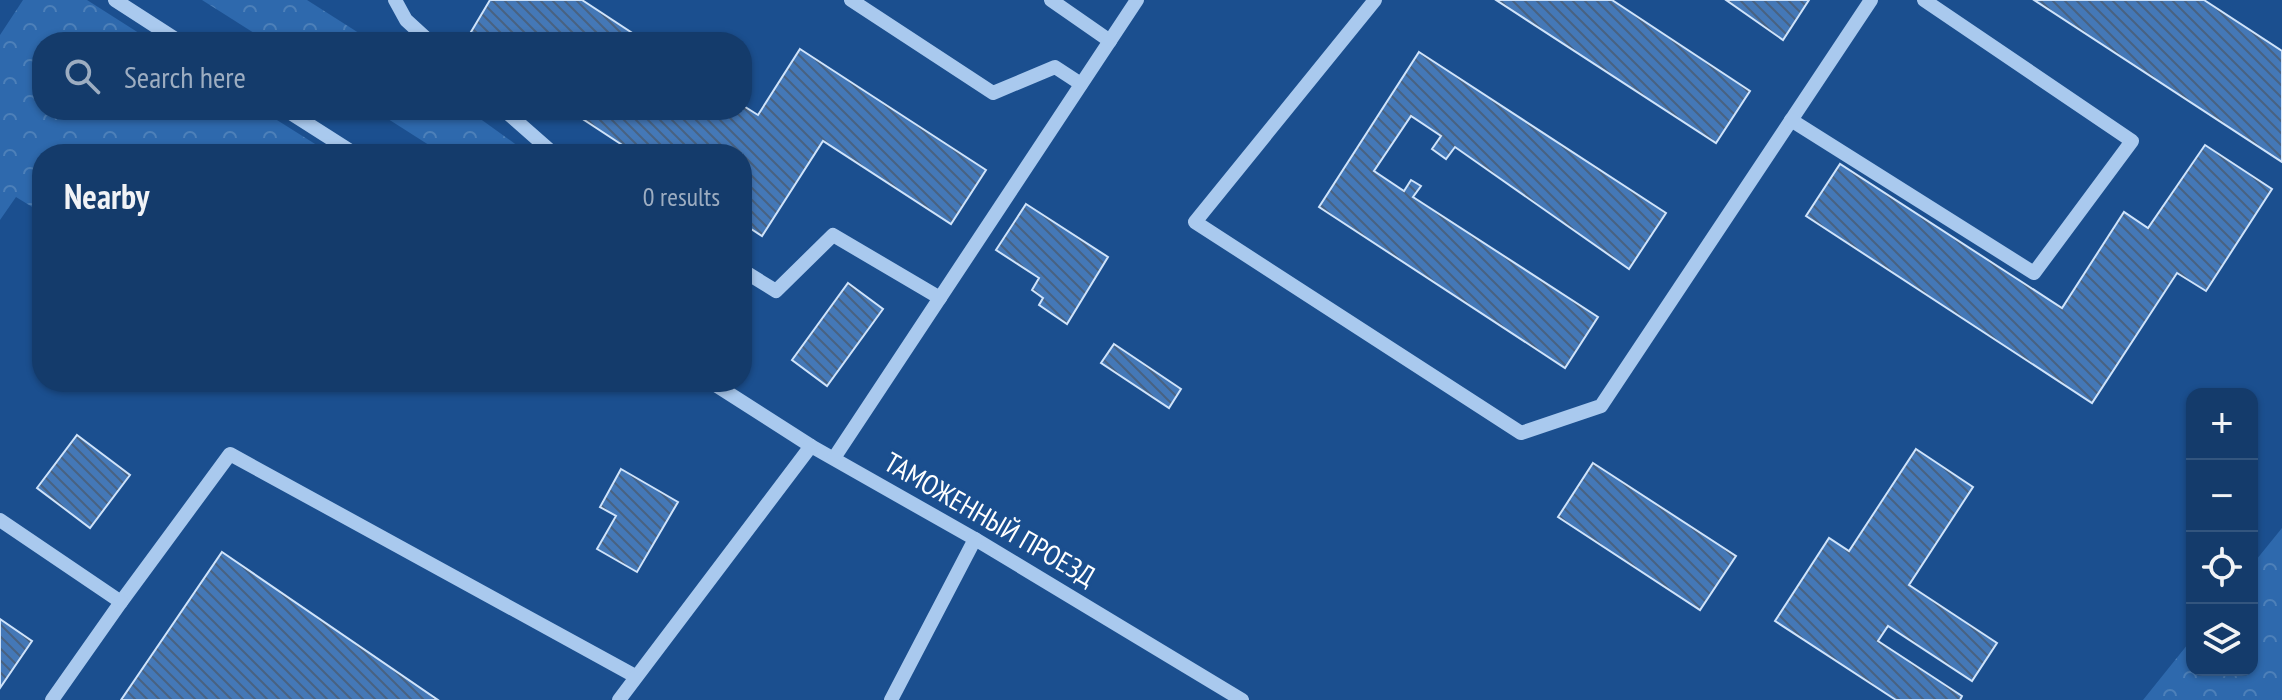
<!DOCTYPE html>
<meta charset="utf-8">
<style>
body{margin:0;font-family:"PT Sans Narrow",sans-serif;background:#214673;color:#f1f3f6}
.controls{position:absolute;right:24px;bottom:24px;display:grid;overflow:hidden;border-radius:16px;box-shadow:0 2px 6px #0004}
.controls button{width:72px;height:72px;display:grid;place-items:center;padding:0;border:0;border-bottom:2px solid #33557e;background:#143b6b;color:#f1f3f6;font:40px sans-serif}
.list{margin:0;padding:0;list-style:none}
h2{display:flex;justify-content:space-between;align-items:center;height:104px;margin:0;padding:0 32px;font-size:34px}
h2 small{font-size:26px;font-weight:400;color:#9dadc1}
.icon{flex:none;width:44px;height:44px;fill:none;stroke:currentColor;stroke-width:2;stroke-linecap:round;stroke-linejoin:round}
.map{position:relative;flex:none;width:2282px;height:700px;overflow:hidden}
.search{position:absolute;background:#143b6b;box-shadow:0 2px 6px #0004;left:32px;top:32px;width:720px;height:88px;display:flex;align-items:center;gap:20px;box-sizing:border-box;padding:0 28px;border-radius:32px;color:#9dadc1;font-size:30px}
.panel{position:absolute;background:#143b6b;box-shadow:0 2px 6px #0004;left:32px;top:144px;width:720px;height:248px;border-radius:32px}
.map>svg:first-child{display:block}
</style>
<div class="map">
<svg width="2282" height="700" viewBox="0 0 2282 700">
<defs>
<pattern id="forest-crowns" width="20" height="18" patternUnits="userSpaceOnUse" patternTransform="scale(2)"><rect width="20" height="18" fill="#2e69ad"/><path d="M2 6a3 3 0 1 1 6 0M12 15a3 3 0 1 1 6 0" fill="none" stroke="#4d80b9"/></pattern>
<pattern id="building-back-hatch" width="6" height="6" patternUnits="userSpaceOnUse" patternTransform="scale(2)"><rect width="6" height="6" fill="#4478b7"/><path d="M-1 5l2 2M0 0l6 6M5-1l2 2" fill="none" stroke="#486282"/></pattern>
</defs>
<rect width="100%" height="100%" fill="#1b4f8f"/>
<!-- forest -->
<g fill="url(#forest-crowns)">
<path d="M 23,0 L 87,0 L 153,42 L 42,42 L 42,110 L 261,110 L 331,154 L 42,154 L 42,213 L 16,197 L 0,220 L 0,35 Z"/>
<path d="M 202,0 L 307,0 L 373,42 L 268,42 Z"/>
<path d="M 374,110 L 468,110 L 529,154 L 443,154 Z"/>
<path d="M 2282,528 L 2282,700 L 2143,700 L 2192,639 L 2192,670 L 2252,670 L 2252,565 Z"/>
</g>
<!-- building -->
<g fill="url(#building-back-hatch)" stroke="#cfe3fa" stroke-width="2">
<path d="M 490,0 L 582,0 L 646,42 L 465,42 Z"/>
<path d="M 1496,0 L 1612,0 L 1750,91 L 1716,143 Z"/>
<path d="M 1726,0 L 1809,0 L 1783,40 Z"/>
<path d="M 2034,0 L 2204,0 L 2282,51 L 2282,162 Z"/>
<path d="M 800,49 L 986,170 L 951,224 L 823,141 L 762,236 L 742,223 L 742,154 L 636,154 L 569,110 L 742,110 L 742,105 L 758,115 Z"/>
<path d="M 1419,52 L 1666,213 L 1629,269 L 1455,147 L 1446,159 L 1432,149 L 1441,136 L 1411,116 L 1374,171 L 1404,191 L 1411,180 L 1421,186 L 1413,197 L 1598,317 L 1565,368 L 1319,207 Z"/>
<path d="M 2205,145 L 2272,189 L 2206,291 L 2177,273 L 2092,403 L 1806,216 L 1840,164 L 2062,308 L 2124,212 L 2148,228 Z"/>
<path d="M 1026,204 L 1108,257 L 1067,324 L 1039,305 L 1043,298 L 1032,290 L 1039,278 L 996,250 Z"/>
<path d="M 848,283 L 883,309 L 827,386 L 792,360 Z"/>
<path d="M 1114,344 L 1181,389 L 1169,408 L 1101,363 Z"/>
<path d="M 77,435 L 130,475 L 90,528 L 37,488 Z"/>
<path d="M 1916,449 L 1973,487 L 1909,585 L 1997,643 L 1972,681 L 1888,626 L 1878,641 L 1962,696 L 1960,700 L 1896,700 L 1775,621 L 1829,538 L 1849,551 Z"/>
<path d="M 1593,463 L 1736,556 L 1700,610 L 1558,517 Z"/>
<path d="M 621,469 L 678,502 L 637,572 L 597,549 L 616,516 L 600,507 Z"/>
<path d="M 222,552 L 438,700 L 121,700 Z"/>
<path d="M 0,619 L 32,641 L 0,688 Z"/>
</g>
<g fill="none" stroke-linecap="round" stroke-linejoin="round">
<!-- minor -->
<g stroke="#a9c9ee" stroke-width="14">
<path d="M 115,0 L 180,42"/>
<path d="M 395,0 L 406,20 L 430,42"/>
<path d="M 851,0 L 993,93 L 1055,67 L 1081,84"/>
<path d="M 1051,0 L 1110,41"/>
<path d="M 1375,0 L 1195,222 L 1521,433 L 1601,406 L 1871,0"/>
<path d="M 286,110 L 355,154"/>
<path d="M 504,110 L 554,154"/>
<path d="M 1791,120 L 2034,273 L 2132,141 L 1924,0"/>
<path d="M 742,270 L 776,291 L 833,235 L 940,298"/>
<path d="M 711,382 L 811,446 L 975,539 L 1242,700"/>
<path d="M 834,458 L 1137,0"/>
<path d="M 0,520 L 121,602 L 230,454 L 635,676"/>
<path d="M 52,700 L 121,602"/>
<path d="M 619,700 L 811,446"/>
<path d="M 891,700 L 975,539"/>
</g>
</g>
<g text-anchor="middle" stroke-width="6" stroke-linejoin="round" paint-order="stroke">
<!-- street labels -->
<g font-size="28" fill="#fff" stroke="#1b4f8f">
<text transform="translate(990 519) rotate(30)" y="10">ТАМОЖЕННЫЙ ПРОЕЗД</text>
</g>
</g>
</svg>
<div class="controls">
<button>+</button>
<button>−</button>
<button><svg class="icon" aria-label="locate" viewBox="0 0 24 24"><circle cx="12" cy="12" r="6"/><path d="M12 2v4M12 18v4M2 12h4M18 12h4"/></svg></button>
<button><svg class="icon" aria-label="layers" viewBox="0 0 24 24"><path d="M12 4l9 5-9 5-9-5zM3 14l9 5 9-5"/></svg></button>
</div>
<div class="search"><svg class="icon" aria-label="search" viewBox="0 0 24 24"><circle cx="10" cy="10" r="6"/><path d="M15 15l6 6"/></svg>Search here</div>
<section class="panel">
<h2>Nearby<small>0 results</small></h2>
<ul class="list">
</ul>
</section>
</div>
